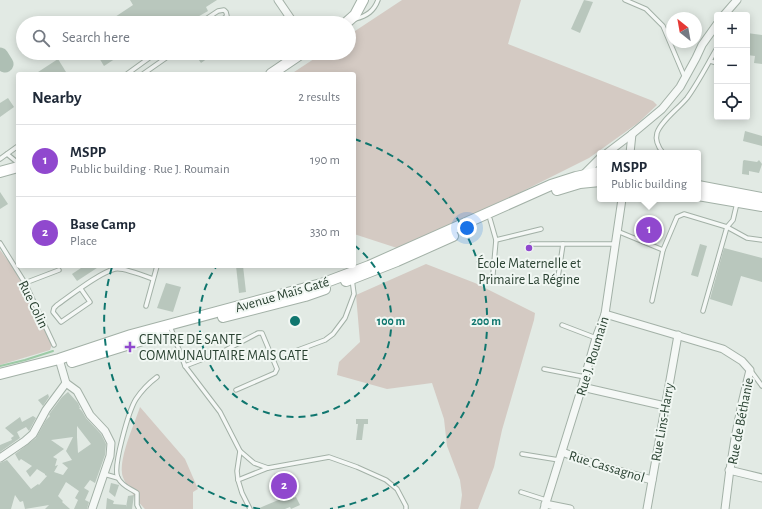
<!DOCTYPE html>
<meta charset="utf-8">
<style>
body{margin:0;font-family:"Alegreya Sans",sans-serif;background:#f2f2f3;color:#1f2937}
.controls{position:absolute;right:12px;top:12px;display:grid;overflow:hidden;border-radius:4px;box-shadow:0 2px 10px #0003}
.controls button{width:36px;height:36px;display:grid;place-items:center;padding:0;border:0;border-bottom:1px solid #e0e1e3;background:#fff;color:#1f2937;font:20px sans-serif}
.compass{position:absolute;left:666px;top:12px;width:36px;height:36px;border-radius:50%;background:#fff;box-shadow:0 2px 10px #0003;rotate:329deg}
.you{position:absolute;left:467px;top:228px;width:14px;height:14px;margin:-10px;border:3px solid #fff;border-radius:50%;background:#1a73e8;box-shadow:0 0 0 6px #1a73e833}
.badge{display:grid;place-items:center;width:26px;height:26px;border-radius:50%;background:#9048ce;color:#fff;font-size:13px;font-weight:700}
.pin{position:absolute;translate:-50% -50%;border:2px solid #fff;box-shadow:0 1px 4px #0006}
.popup{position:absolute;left:597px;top:150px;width:104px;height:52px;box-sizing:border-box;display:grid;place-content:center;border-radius:4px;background:#fff;filter:drop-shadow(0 1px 3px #0005);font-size:13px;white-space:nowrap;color:#747a83}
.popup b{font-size:15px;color:#1f2937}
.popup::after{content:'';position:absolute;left:50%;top:100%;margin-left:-8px;border:8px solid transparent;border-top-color:#fff}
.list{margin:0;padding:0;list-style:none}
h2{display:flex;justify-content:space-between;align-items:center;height:52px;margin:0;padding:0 16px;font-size:17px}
h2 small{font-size:13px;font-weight:400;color:#747a83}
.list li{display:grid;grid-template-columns:26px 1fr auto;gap:12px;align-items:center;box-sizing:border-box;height:72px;padding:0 16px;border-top:1px solid #e0e1e3}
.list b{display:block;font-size:15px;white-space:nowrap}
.list p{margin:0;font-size:13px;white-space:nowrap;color:#747a83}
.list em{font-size:13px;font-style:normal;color:#747a83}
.icon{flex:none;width:22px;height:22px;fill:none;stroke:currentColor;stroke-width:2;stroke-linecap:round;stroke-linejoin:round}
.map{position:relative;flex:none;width:762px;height:509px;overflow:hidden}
.search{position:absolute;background:#fff;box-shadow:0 2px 10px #0003;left:16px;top:16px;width:340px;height:44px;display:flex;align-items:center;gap:10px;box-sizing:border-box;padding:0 14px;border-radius:22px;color:#747a83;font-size:15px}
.panel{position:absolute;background:#fff;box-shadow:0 2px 10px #0003;left:16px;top:72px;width:340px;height:196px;border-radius:4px}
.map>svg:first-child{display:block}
</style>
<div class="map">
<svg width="762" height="509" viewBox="0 0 762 509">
<rect width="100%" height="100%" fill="#e2eae4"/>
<!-- green -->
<g fill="#d4cac3">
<path d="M 402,0 L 521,0 L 508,44 L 653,101 L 657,105 L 638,123 L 589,158 L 515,195 L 397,248 L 354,234 L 354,74 L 291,74 L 323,53 L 349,53 L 349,35 Z"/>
<path d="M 0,250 L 14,268 L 52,344 L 50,350 L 0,365 Z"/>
<path d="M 426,264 L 475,283 L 535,313 L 534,320 L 502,430 L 494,467 L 478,509 L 460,509 L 462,495 L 460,480 L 447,446 L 444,419 L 432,383 L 387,389 L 337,375 L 339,362 L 360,342 L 356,295 Z"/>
<path d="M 140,407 L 185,459 L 198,489 L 193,492 L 193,509 L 145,509 C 139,503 122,481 122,473 C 120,455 134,425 140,407 Z"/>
</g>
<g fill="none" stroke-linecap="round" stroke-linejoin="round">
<!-- stream -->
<g stroke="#9dcaa6" stroke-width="2">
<path d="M 18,258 L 18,257"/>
<path d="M 0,366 L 25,360 L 53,351"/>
</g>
<!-- taxiway -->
<path stroke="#aebfb4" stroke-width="17" d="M 0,56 L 5,64"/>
</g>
<!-- building -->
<g fill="#b9c7bd" fill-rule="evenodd">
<path d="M 130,0 L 217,0 L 206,7 L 208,11 L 187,23 L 106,23 L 133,5 Z"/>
<path d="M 584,0 L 593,2 L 580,33 L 571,29 Z"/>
<path d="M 747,33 L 762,35 L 762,64 L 754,63 L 755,56 L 747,55 Z"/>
<path d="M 96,53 L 124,53 L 104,66 Z"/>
<path d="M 194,53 L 215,53 L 201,63 Z"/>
<path d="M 58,59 L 66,72 L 63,74 L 35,74 Z"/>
<path d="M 8,98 L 14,107 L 0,117 L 0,103 Z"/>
<path d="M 745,131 L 762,136 L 762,146 L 743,141 Z"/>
<path d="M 744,160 L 757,162 L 759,160 L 762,164 L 759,173 L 749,171 L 749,175 L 742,174 L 743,161 Z"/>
<path d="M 0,192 L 8,204 L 0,209 Z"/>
<path d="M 700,244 L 707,246 L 698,277 L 691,275 Z"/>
<path d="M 724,248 L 762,258 L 762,282 L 741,276 L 732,306 L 710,299 Z"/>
<path d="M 84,266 L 100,266 L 77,281 L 72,274 Z"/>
<path d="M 236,266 L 243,266 L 246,292 L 239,293 Z"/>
<path d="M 166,283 L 181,287 L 173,312 L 157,308 Z"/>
<path d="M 68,392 L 78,403 L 80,408 L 79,408 L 82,411 L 86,418 L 101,434 L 106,444 L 105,455 L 95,483 L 90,480 L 84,488 L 89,491 L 85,500 L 89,502 L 87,509 L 74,509 L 78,500 L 75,498 L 79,491 L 66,482 L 58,496 L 63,501 L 62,502 L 70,509 L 45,509 L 49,505 L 25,509 L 23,501 L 20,502 L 15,495 L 11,509 L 0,509 L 0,463 L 7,460 L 31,489 L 38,484 L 39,485 L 47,476 L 45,475 L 45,474 L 37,469 L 30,477 L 26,471 L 32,466 L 21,459 L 19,461 L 15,454 L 36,438 L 46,420 L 50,416 L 49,415 L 50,413 L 62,397 ZM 77,426 L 91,444 L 78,453 L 77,437 ZM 73,437 L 66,451 L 72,460 L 62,463 L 68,468 L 63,475 L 54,472 L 58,465 L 55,466 L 57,459 L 53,457 L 64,449 L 51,440 Z"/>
<path d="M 48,394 L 49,397 L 43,406 L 38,400 Z"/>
<path d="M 33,416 L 36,418 L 29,431 L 26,427 L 17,432 L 20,438 L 0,452 L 0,445 L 12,440 L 11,438 L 14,436 L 5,428 L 20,417 L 22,422 Z"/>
<path d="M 356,419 L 368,419 L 368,424 L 364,424 L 362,440 L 356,440 L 358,424 L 356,424 Z"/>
<path d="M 280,472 L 281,475 L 284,473 L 294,498 L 296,497 L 300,505 L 291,509 L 290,507 L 285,509 L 257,509 L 283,498 L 274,474 Z"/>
<path d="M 111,483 L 119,485 L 115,497 L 109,492 Z"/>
<path d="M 134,495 L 132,509 L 106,509 L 107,498 L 114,501 L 113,504 L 126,505 L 126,507 L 128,496 Z"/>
</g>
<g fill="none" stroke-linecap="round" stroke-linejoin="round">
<!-- lane casing -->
<g stroke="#a3b1a7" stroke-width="5.5">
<g id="lane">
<path d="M 625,0 L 646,9 L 663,26 L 685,78"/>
<path d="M 355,19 C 367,16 374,11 378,0"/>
<path d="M 200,23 L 218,11 L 224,10 L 226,12 L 227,16 L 218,23"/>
<path d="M 710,61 L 717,63"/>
<path d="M 127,74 L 156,53"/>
<path d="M 143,74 L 173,53"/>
<path d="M 663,153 C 659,148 655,140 657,133 C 661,121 678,109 687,98 C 698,83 707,65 717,48"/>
<path d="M 7,154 L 18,163"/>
<path d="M 0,159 L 18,146"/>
<path d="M 490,219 L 496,240 L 493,274"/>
<path d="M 617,231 L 663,250 L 652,301"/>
<path d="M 496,240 L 541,229"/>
<path d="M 0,243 L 25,283 L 54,345"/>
<path d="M 532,244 L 615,244"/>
<path d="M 663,250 L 677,217 L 684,214 L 727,227 L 747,238 L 762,240"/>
<path d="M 25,283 L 59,270"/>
<path d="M 557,284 L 563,244"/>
<path d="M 81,289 L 90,302 L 61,322 L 53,312 L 54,308 L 57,305 C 70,296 100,272 115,269 C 122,267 145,276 153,279"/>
<path d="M 146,306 L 157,266"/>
<path d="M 703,311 L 727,227 L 733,220 L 737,203"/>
<path d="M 562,325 L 596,338"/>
<path d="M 170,326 L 185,366 L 220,412 L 240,451 L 237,471 L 238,480 L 242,493 L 250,509"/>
<path d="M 298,350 L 325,340 L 333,334 L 345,318 L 354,294 L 352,279"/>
<path d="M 185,366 L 224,351 L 258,333 L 262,333 L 277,369 L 275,373 L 236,390"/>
<path d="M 544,369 L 585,377"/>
<path d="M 751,371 L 762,386"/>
<path d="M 240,451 L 254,463 L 268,468 L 329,457 L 357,467 L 386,480 L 397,489 L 406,506 L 406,509"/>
<path d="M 522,454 L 559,460"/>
<path d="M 104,474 L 118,478"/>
<path d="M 238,480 L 268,468"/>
<path d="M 521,492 L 546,500"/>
<path d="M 139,509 L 137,505 L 137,493 C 130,488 123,487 118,478 C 112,468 129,410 136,399 C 142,390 149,383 157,377"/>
</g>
</g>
<!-- street casing -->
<g stroke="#a3b1a7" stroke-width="9">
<g id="street">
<path d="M 278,0 L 293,22"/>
<path d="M 724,15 L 737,0"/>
<path d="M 607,153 L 632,134 L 662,109 L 680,87 L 696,58 L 702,45 L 717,24"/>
<path d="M 630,153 L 632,134"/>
<path d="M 582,176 L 600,158"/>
<path d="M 605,314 L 723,349 L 742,361 L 750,370 C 738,416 730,462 725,509"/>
<path d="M 59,359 L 66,383 L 77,391 L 90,415 L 105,431 L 111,443 L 110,456 L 92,509"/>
<path d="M 582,387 L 665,406"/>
<path d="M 562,452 L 597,465 L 652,480"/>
<path d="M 0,458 L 25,441 L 33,434 L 46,410 L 66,383"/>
<path d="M 729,470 L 762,478"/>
<path d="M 545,504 L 570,509"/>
<path d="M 544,509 L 582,387 L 596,338 L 605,314 L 622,199"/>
<path d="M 647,509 L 678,335"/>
</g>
</g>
<!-- secondary casing -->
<g stroke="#a3b1a7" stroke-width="12">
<g id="secondary">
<path d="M 346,23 L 355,15 L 363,0"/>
<path d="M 271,74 L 302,53"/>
<path d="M 0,172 L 18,167"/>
<path d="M 698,186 L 762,198"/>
<path d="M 557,190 L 580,183 L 600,181"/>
<path d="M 698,195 L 762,206"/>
<path d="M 346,281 L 397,261 L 453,236"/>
<path d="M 223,317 L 305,296 L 325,289"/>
<path d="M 72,362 L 165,333"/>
<path d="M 0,374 L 59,359 L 131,335 L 321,284 L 369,266 L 551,185 L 576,177 L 600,172"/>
</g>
</g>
<!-- lane -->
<use href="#lane" stroke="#f5f8f6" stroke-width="3.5"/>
<!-- street -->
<use href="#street" stroke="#f5f8f6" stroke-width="7"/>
<!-- secondary -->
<use href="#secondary" stroke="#fff" stroke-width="10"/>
</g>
<!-- distance rings -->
<g fill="none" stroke="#0f766e" stroke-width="2" stroke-dasharray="7 5">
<path d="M354 245A96 96 0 1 1 216 267"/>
<path d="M260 509A191 191 0 0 1 112 267M354 139A191 191 0 0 1 330 509"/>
</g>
<!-- markers -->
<g fill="#9048ce" stroke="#f1f7f3" stroke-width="1.5">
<circle cx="529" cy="248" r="4"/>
<path d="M128 341h4v4h4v4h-4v4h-4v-4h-4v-4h4z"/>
</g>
<g text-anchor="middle" stroke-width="4" stroke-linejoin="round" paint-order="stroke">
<!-- poi labels -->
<g font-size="14" fill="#2a4232" stroke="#f1f7f3">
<text x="529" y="268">École Maternelle et<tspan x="529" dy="16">Primaire La Régine</tspan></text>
<text x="139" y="344" text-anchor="start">CENTRE DE SANTE<tspan x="139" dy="16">COMMUNAUTAIRE MAIS GATE</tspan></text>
</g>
<!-- street labels -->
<g font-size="14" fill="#2a4232" stroke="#f1f7f3">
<text transform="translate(282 294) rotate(-16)" y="5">Avenue Maïs Gaté</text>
<text transform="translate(34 304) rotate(64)" y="5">Rue Colin</text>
<text transform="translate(592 356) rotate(-73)" y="5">Rue J. Roumain</text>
<text transform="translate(740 421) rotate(-79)" y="5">Rue de Béthanie</text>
<text transform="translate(662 422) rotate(-80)" y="5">Rue Lins-Harry</text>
<text transform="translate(607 466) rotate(17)" y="5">Rue Cassagnol</text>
</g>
</g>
<circle cx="295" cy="321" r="6" fill="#0f766e" stroke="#f1f7f3" stroke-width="2"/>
<g font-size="12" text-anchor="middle" font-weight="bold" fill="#0f766e" stroke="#f1f7f3" stroke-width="4" stroke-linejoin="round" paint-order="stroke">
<text x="391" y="325">100 m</text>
<text x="486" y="325">200 m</text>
</g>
</svg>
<div class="controls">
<button>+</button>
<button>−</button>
<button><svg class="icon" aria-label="locate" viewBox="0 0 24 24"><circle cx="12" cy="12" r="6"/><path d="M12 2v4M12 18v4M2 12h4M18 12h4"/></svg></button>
</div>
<svg class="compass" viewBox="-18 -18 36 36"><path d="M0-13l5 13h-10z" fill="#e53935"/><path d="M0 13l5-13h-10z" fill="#747a83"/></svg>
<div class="you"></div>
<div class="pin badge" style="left:649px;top:230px">1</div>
<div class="popup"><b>MSPP</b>Public building</div>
<div class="pin badge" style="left:284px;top:486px">2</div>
<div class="search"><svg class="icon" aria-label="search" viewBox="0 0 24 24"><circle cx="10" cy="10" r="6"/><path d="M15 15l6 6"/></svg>Search here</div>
<section class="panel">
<h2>Nearby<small>2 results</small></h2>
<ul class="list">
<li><span class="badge">1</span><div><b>MSPP</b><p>Public building · Rue J. Roumain</p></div><em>190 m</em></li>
<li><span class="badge">2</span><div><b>Base Camp</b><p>Place</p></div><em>330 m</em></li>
</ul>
</section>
</div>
